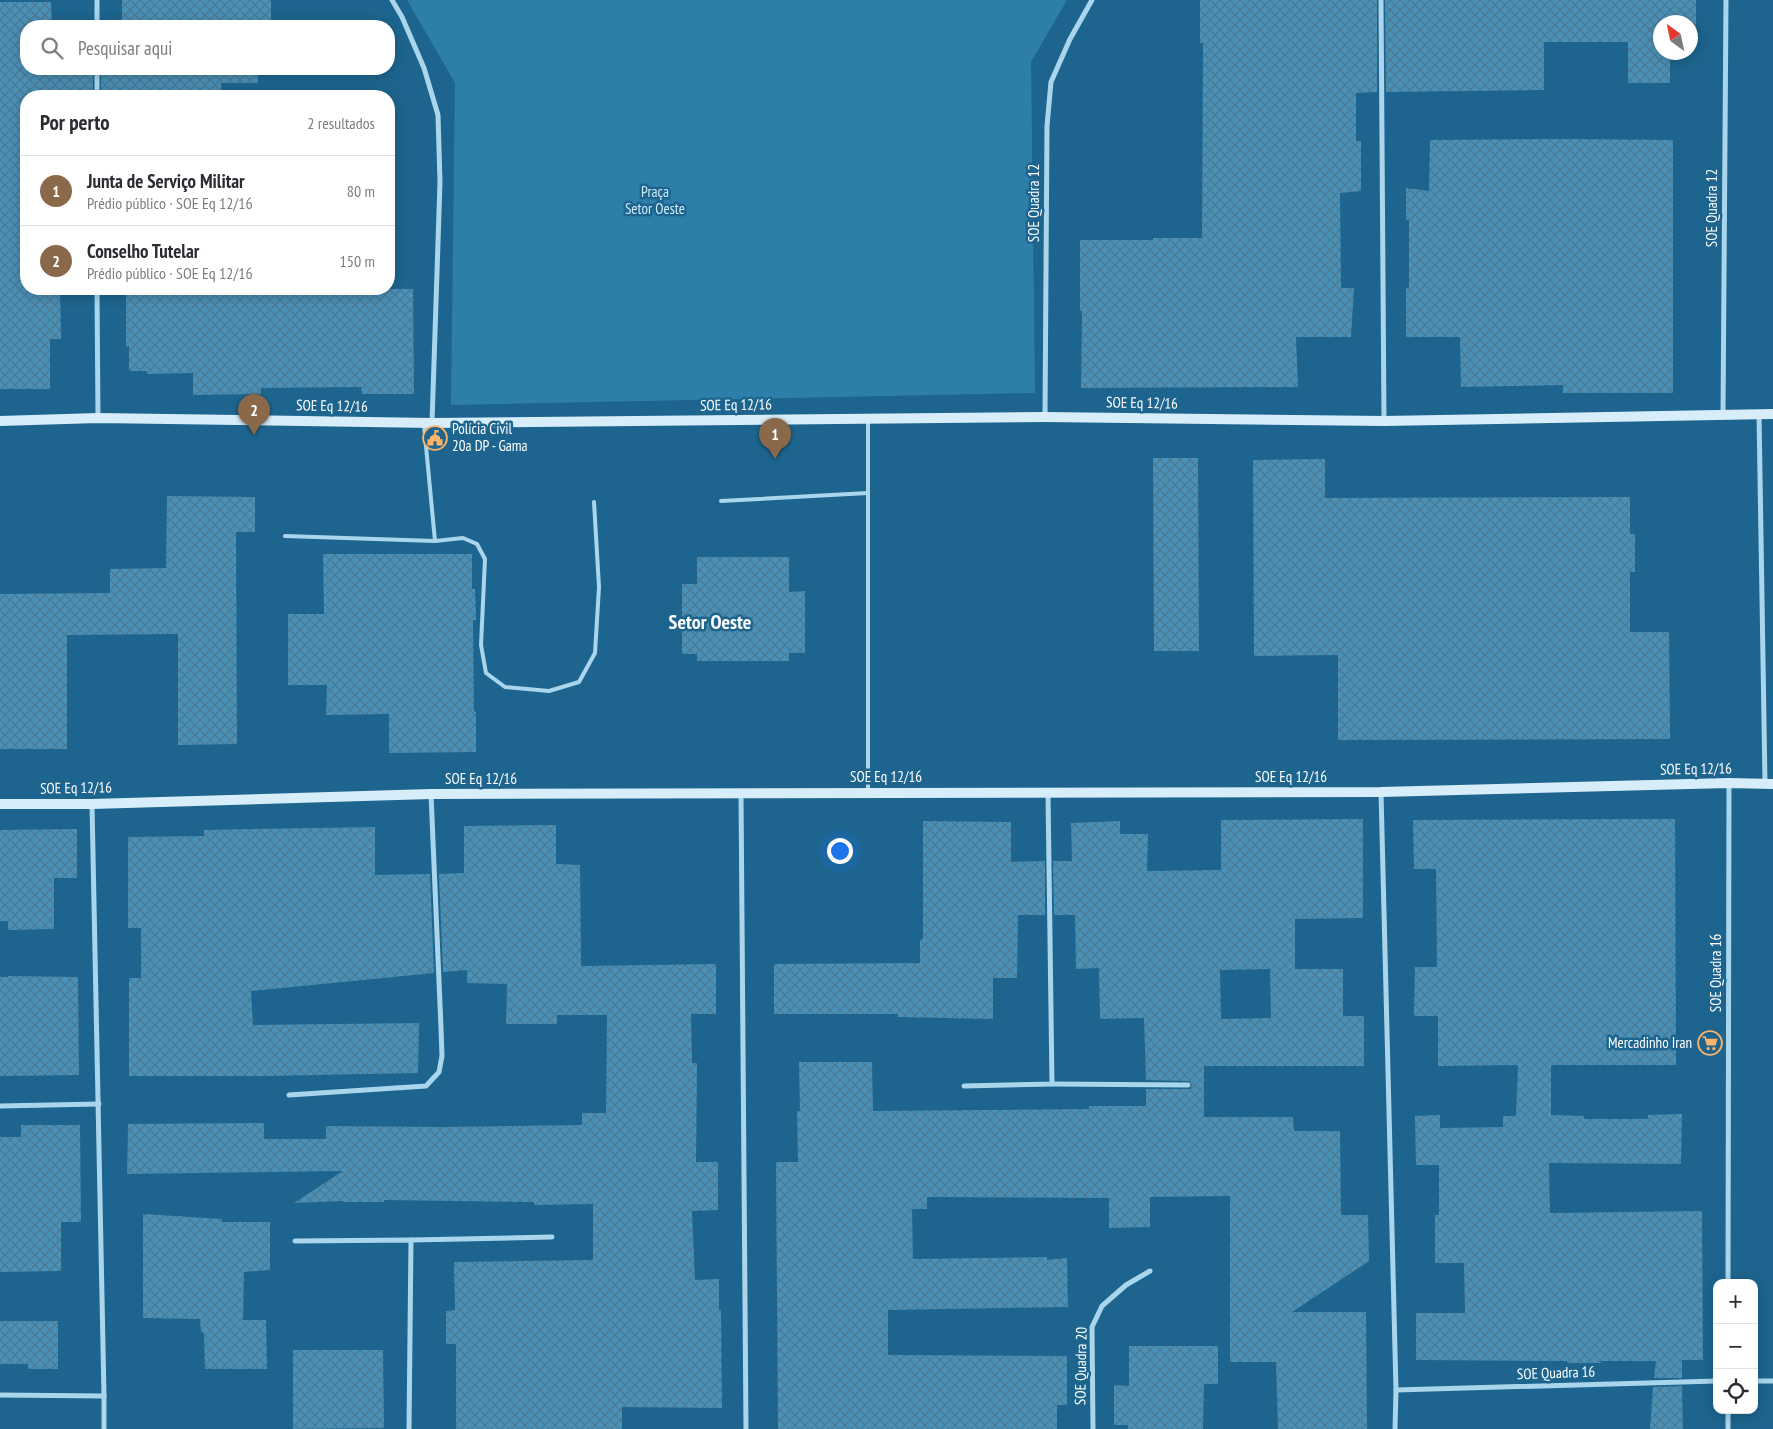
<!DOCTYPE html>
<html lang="pt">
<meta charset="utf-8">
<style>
body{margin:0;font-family:"PT Sans Narrow",sans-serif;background:#f2f2f3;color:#2b2b33}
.controls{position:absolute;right:15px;bottom:15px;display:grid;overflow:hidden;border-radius:10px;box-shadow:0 2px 12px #0003}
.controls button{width:45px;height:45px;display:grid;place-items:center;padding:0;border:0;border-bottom:1px solid #e1e1e2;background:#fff;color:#2b2b33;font:25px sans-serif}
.compass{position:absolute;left:1653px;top:15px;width:45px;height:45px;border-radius:50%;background:#fff;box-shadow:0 2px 12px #0003;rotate:327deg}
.you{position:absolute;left:839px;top:850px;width:18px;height:18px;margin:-12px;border:4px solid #fff;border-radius:50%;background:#1a73e8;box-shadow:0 0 0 8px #1a73e833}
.badge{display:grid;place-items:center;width:32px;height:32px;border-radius:50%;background:#8a694b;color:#fff;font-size:16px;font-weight:700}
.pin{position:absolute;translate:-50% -41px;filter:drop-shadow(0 1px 2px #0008)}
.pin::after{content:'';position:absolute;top:26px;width:18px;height:15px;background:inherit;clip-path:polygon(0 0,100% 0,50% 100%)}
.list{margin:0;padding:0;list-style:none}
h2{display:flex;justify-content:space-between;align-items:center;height:65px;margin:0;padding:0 20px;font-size:21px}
h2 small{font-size:16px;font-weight:400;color:#7c7c81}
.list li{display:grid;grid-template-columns:32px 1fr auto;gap:15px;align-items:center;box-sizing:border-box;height:70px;padding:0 20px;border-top:1px solid #e1e1e2}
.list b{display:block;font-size:19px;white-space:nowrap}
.list p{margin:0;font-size:16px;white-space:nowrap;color:#7c7c81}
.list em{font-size:16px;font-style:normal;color:#7c7c81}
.icon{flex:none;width:28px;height:28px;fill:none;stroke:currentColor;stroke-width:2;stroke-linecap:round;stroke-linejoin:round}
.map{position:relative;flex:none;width:1773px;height:1429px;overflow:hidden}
.search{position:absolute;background:#fff;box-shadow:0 2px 12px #0003;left:20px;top:20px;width:375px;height:55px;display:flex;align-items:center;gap:12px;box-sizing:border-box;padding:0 18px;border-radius:20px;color:#7c7c81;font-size:19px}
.panel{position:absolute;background:#fff;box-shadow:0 2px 12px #0003;left:20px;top:90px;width:375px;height:205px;border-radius:20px}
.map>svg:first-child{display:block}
</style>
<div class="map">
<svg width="1773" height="1429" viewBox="0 0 1773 1429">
<defs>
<pattern id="building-cross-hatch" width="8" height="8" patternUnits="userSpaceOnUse" patternTransform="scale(1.25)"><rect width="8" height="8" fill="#4a91b8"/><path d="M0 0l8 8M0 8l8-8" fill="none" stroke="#4b7992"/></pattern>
</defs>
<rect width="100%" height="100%" fill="#1d658e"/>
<!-- green -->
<path fill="#2d7faa" d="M 407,0 L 1067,0 L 1031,62 L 1035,393 L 451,405 L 455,83 Z"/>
<!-- building -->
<g fill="url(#building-cross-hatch)" fill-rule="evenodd">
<rect x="122" y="0" width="149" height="26"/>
<path d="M 1200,0 L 1377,0 L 1377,92 L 1356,93 L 1356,141 L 1361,141 L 1361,191 L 1340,193 L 1341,288 L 1354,288 L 1351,337 L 1296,337 L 1298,387 L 1081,388 L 1082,311 L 1080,311 L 1080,240 L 1153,240 L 1153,238 L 1202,238 L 1203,43 L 1200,43 Z"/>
<path d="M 1385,0 L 1696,0 L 1696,40 L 1690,40 L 1690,22 L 1660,22 L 1660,52 L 1670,52 L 1670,83 L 1628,83 L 1628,42 L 1544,42 L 1544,90 L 1386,92 Z"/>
<path d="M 0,2 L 51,2 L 52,26 L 26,26 L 26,69 L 93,69 L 93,96 L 26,96 L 26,289 L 60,289 L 61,339 L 50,339 L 50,389 L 0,389 Z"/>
<path d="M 101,69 L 258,69 L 258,83 L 221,83 L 222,96 L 101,96 Z"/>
<path d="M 1560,139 L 1673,140 L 1673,393 L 1563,393 L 1563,385 L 1461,387 L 1460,337 L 1406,337 L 1406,288 L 1409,288 L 1409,220 L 1406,220 L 1406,188 L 1429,191 L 1430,140 Z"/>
<path d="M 126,289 L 413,289 L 414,394 L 362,394 L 361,387 L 261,388 L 261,394 L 193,395 L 193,373 L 147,374 L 147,371 L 129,371 L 129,346 L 126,347 Z"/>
<path d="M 1153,458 L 1198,458 L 1199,651 L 1154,651 Z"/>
<path d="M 1325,459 L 1325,498 L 1630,497 L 1630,534 L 1635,534 L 1635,572 L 1630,572 L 1630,632 L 1669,632 L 1670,739 L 1338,740 L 1338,655 L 1254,656 L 1253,460 Z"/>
<path d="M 167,496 L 255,497 L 255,532 L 236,532 L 237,744 L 178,745 L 178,634 L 67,635 L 67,749 L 0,749 L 0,594 L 110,593 L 110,569 L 166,568 Z"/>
<path d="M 323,554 L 472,554 L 472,589 L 475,589 L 476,620 L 473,620 L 474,711 L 476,712 L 476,752 L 389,753 L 389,714 L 326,715 L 327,685 L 288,685 L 288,614 L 324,614 Z"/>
<path d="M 697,557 L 789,557 L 789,592 L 805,591 L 805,653 L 789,653 L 789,661 L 697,661 L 697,654 L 682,654 L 682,584 L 697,584 Z"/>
<path d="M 1363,819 L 1363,918 L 1295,919 L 1295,969 L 1343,969 L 1343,1016 L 1364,1016 L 1364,1066 L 1204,1066 L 1204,1117 L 1293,1117 L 1294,1131 L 1340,1131 L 1341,1215 L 1368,1215 L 1369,1261 L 1292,1312 L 1366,1312 L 1367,1429 L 1278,1429 L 1276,1362 L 1230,1362 L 1230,1196 L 1150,1197 L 1150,1227 L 1109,1228 L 1109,1198 L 927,1197 L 927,1209 L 912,1209 L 913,1259 L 1047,1257 L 1047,1260 L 1067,1258 L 1068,1307 L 888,1310 L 888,1355 L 1067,1356 L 1067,1405 L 1057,1405 L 1057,1429 L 778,1429 L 776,1162 L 798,1162 L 797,1111 L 800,1111 L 799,1062 L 872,1062 L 873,1111 L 1089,1109 L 1089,1106 L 1146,1106 L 1146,1089 L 1190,1089 L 1192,1085 L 1189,1081 L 1146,1080 L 1144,1018 L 1100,1019 L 1099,968 L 1076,969 L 1075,915 L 1054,915 L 1053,861 L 1072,861 L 1071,823 L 1120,821 L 1120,834 L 1148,834 L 1147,871 L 1221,870 L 1221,820 ZM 1270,969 L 1271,1018 L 1221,1019 L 1220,970 Z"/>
<path d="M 1675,819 L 1676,1065 L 1551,1065 L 1551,1115 L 1584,1116 L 1584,1119 L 1648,1119 L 1648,1115 L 1682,1114 L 1681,1164 L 1549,1163 L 1550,1213 L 1702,1211 L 1703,1360 L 1682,1360 L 1682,1378 L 1654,1378 L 1656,1361 L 1600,1361 L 1601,1363 L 1568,1363 L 1567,1361 L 1416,1360 L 1416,1313 L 1465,1313 L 1464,1263 L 1435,1263 L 1435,1215 L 1439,1215 L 1439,1165 L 1416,1165 L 1415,1116 L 1440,1115 L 1440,1128 L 1503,1127 L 1503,1116 L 1516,1116 L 1518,1065 L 1438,1066 L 1438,1016 L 1414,1016 L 1415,967 L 1437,967 L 1436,869 L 1414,869 L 1413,820 Z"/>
<path d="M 923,821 L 1011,822 L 1011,862 L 1045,861 L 1045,915 L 1018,915 L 1017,978 L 993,978 L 993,1019 L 898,1017 L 898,1014 L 774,1014 L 774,964 L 920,963 L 920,940 L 923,939 Z"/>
<path d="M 556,825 L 556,864 L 580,865 L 581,966 L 716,964 L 716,1014 L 691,1014 L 692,1063 L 697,1063 L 696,1162 L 718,1162 L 718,1210 L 692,1211 L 695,1280 L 719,1279 L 719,1310 L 721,1309 L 722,1408 L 622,1407 L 622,1429 L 456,1429 L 456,1344 L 446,1344 L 446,1311 L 455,1310 L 454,1262 L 593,1260 L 593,1204 L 534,1205 L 534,1202 L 384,1200 L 384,1202 L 344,1202 L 344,1201 L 294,1203 L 343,1171 L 127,1174 L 128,1124 L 264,1123 L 264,1139 L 326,1139 L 326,1126 L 444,1127 L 582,1125 L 582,1113 L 606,1113 L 607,1015 L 557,1015 L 557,1024 L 506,1024 L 507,984 L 467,983 L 467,970 L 443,972 L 439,874 L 464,873 L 464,826 Z"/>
<path d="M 375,827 L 375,875 L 430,874 L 434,973 L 251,991 L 253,1025 L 419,1023 L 418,1073 L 264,1076 L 129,1076 L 129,978 L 141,978 L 141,928 L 128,928 L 128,837 L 204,836 L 204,830 Z"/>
<path d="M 77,829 L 77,878 L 54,878 L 54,929 L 8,930 L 8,921 L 0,921 L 0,830 Z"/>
<path d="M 8,976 L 78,977 L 79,1075 L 0,1076 L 0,977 L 8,977 Z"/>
<path d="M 21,1125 L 80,1125 L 81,1222 L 61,1222 L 61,1271 L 0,1272 L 0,1137 L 21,1137 Z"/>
<path d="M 143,1214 L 222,1219 L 222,1222 L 270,1222 L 270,1270 L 244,1272 L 243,1320 L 266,1320 L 267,1369 L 205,1369 L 204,1333 L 201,1332 L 200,1319 L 143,1318 Z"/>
<path d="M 0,1321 L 58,1321 L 58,1369 L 28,1369 L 28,1364 L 0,1364 Z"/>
<path d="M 1129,1346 L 1218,1346 L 1218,1384 L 1204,1384 L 1203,1429 L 1128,1429 L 1128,1425 L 1114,1425 L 1114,1385 L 1129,1386 Z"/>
<path d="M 293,1350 L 383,1350 L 384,1428 L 293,1429 Z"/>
<path d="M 1682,1386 L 1683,1429 L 1650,1429 L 1653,1387 Z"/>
</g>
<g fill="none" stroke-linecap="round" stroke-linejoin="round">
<!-- lane -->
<g stroke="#aad6ed" stroke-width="4">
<path d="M 868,419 L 868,792"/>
<path d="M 721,501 L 868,493"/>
<path d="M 285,536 L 435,541 L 424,425"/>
<path d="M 435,541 L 463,538 L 477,544 L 485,559 L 481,645 L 486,673 L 505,687 L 549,691 L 579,682 L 595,653 L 599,587 L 594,502"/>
</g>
<!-- street -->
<g stroke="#aad6ed" stroke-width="5">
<path d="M 97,0 L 97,26"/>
<path d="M 392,0 L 402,17 L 424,68 L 438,115 L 440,182 L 432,423"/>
<path d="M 1381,0 L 1384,421"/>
<path d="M 97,69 L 97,96"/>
<path d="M 97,289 L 98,418"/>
<path d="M 1759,414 L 1765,783"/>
<path d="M 1723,416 L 1726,0"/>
<path d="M 1045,417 L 1047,126 L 1051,82 L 1070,39 L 1092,0"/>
<path d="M 1381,792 L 1396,1390 L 1395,1429"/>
<path d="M 741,793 L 746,1429"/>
<path d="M 1052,1084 L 1188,1085"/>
<path d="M 964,1086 L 1052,1084 L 1048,793"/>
<path d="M 289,1095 L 426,1086 L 439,1072 L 442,1056 L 441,1028 L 431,794"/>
<path d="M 0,1106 L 99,1104"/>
<path d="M 411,1240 L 552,1237"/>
<path d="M 295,1241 L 411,1240 L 409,1429"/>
<path d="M 1728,1283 L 1729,783"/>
<path d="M 1754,1381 L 1773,1381"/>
<path d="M 1396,1390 L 1717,1381"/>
<path d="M 0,1395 L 104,1396 L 92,804"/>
<path d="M 1728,1410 L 1728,1429"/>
<path d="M 104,1429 L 104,1396"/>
<path d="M 1093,1429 L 1092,1327 L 1102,1306 L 1126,1285 L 1150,1271"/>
</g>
<!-- secondary -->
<g stroke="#d7edfa" stroke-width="10">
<path d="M 0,421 L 98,418 L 432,423 L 1045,417 L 1384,421 L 1773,414"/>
<path d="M 0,804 L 92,804 L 431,794 L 1381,792 L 1729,783 L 1773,784"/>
</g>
</g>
<!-- icons -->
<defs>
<g id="civic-ring" transform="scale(1.25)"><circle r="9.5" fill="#1d658e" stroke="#fdb469" stroke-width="1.5"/><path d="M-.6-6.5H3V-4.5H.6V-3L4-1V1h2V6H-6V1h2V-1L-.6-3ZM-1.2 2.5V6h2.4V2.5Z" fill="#fdb469"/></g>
<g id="supermarket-ring" transform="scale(1.25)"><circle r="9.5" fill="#1d658e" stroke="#fdb469" stroke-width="1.5"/><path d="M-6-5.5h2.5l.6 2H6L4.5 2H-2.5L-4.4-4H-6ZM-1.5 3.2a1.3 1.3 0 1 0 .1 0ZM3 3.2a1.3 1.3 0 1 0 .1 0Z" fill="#fdb469"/></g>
</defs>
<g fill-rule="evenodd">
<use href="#civic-ring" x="435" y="438"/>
<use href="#supermarket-ring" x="1710" y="1043"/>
</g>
<g text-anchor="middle" stroke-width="5" stroke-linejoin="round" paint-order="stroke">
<!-- park labels -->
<g font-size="15" fill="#d0ebfa" stroke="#1d658e">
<text x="655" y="197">Praça<tspan x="655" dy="17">Setor Oeste</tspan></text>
</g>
<!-- street labels -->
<g font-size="15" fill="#fff" stroke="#1d658e">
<text transform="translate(1034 203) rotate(-90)" y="5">SOE Quadra 12</text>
<text transform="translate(1712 208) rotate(-90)" y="5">SOE Quadra 12</text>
<text transform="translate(1142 403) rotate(1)" y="5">SOE Eq 12/16</text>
<text transform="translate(736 405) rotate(-1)" y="5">SOE Eq 12/16</text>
<text transform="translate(332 406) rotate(1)" y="5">SOE Eq 12/16</text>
<text transform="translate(1696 769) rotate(-1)" y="5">SOE Eq 12/16</text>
<text x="886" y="782">SOE Eq 12/16</text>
<text x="1291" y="782">SOE Eq 12/16</text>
<text x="481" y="784">SOE Eq 12/16</text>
<text transform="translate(76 788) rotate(-1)" y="5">SOE Eq 12/16</text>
<text transform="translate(1716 973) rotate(-90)" y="5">SOE Quadra 16</text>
<text transform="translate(1081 1366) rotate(-89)" y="5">SOE Quadra 20</text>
<text transform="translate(1556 1373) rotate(-2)" y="5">SOE Quadra 16</text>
</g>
<!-- poi labels -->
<g font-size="15" fill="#fff" stroke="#1d658e" text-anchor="start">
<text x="452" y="434">Polícia Civil<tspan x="452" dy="17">20a DP - Gama</tspan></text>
<text x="1692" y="1048" text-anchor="end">Mercadinho Iran</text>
</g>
<!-- district labels -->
<g font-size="20" font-weight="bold" fill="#fff" stroke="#1d658e">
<text x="710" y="629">Setor Oeste</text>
</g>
</g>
</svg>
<div class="controls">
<button>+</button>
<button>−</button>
<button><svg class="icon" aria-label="locate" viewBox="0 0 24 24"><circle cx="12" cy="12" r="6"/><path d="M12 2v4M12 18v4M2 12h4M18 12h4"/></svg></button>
</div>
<svg class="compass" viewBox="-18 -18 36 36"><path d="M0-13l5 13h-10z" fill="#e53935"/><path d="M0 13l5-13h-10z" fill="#7c7c81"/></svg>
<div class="you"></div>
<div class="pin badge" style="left:775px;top:459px">1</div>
<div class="pin badge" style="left:254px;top:435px">2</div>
<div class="search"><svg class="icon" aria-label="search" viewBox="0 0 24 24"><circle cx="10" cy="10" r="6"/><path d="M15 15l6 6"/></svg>Pesquisar aqui</div>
<section class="panel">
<h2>Por perto<small>2 resultados</small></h2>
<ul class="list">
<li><span class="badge">1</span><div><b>Junta de Serviço Militar</b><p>Prédio público · SOE Eq 12/16</p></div><em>80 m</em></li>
<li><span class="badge">2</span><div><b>Conselho Tutelar</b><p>Prédio público · SOE Eq 12/16</p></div><em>150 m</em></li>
</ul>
</section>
</div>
